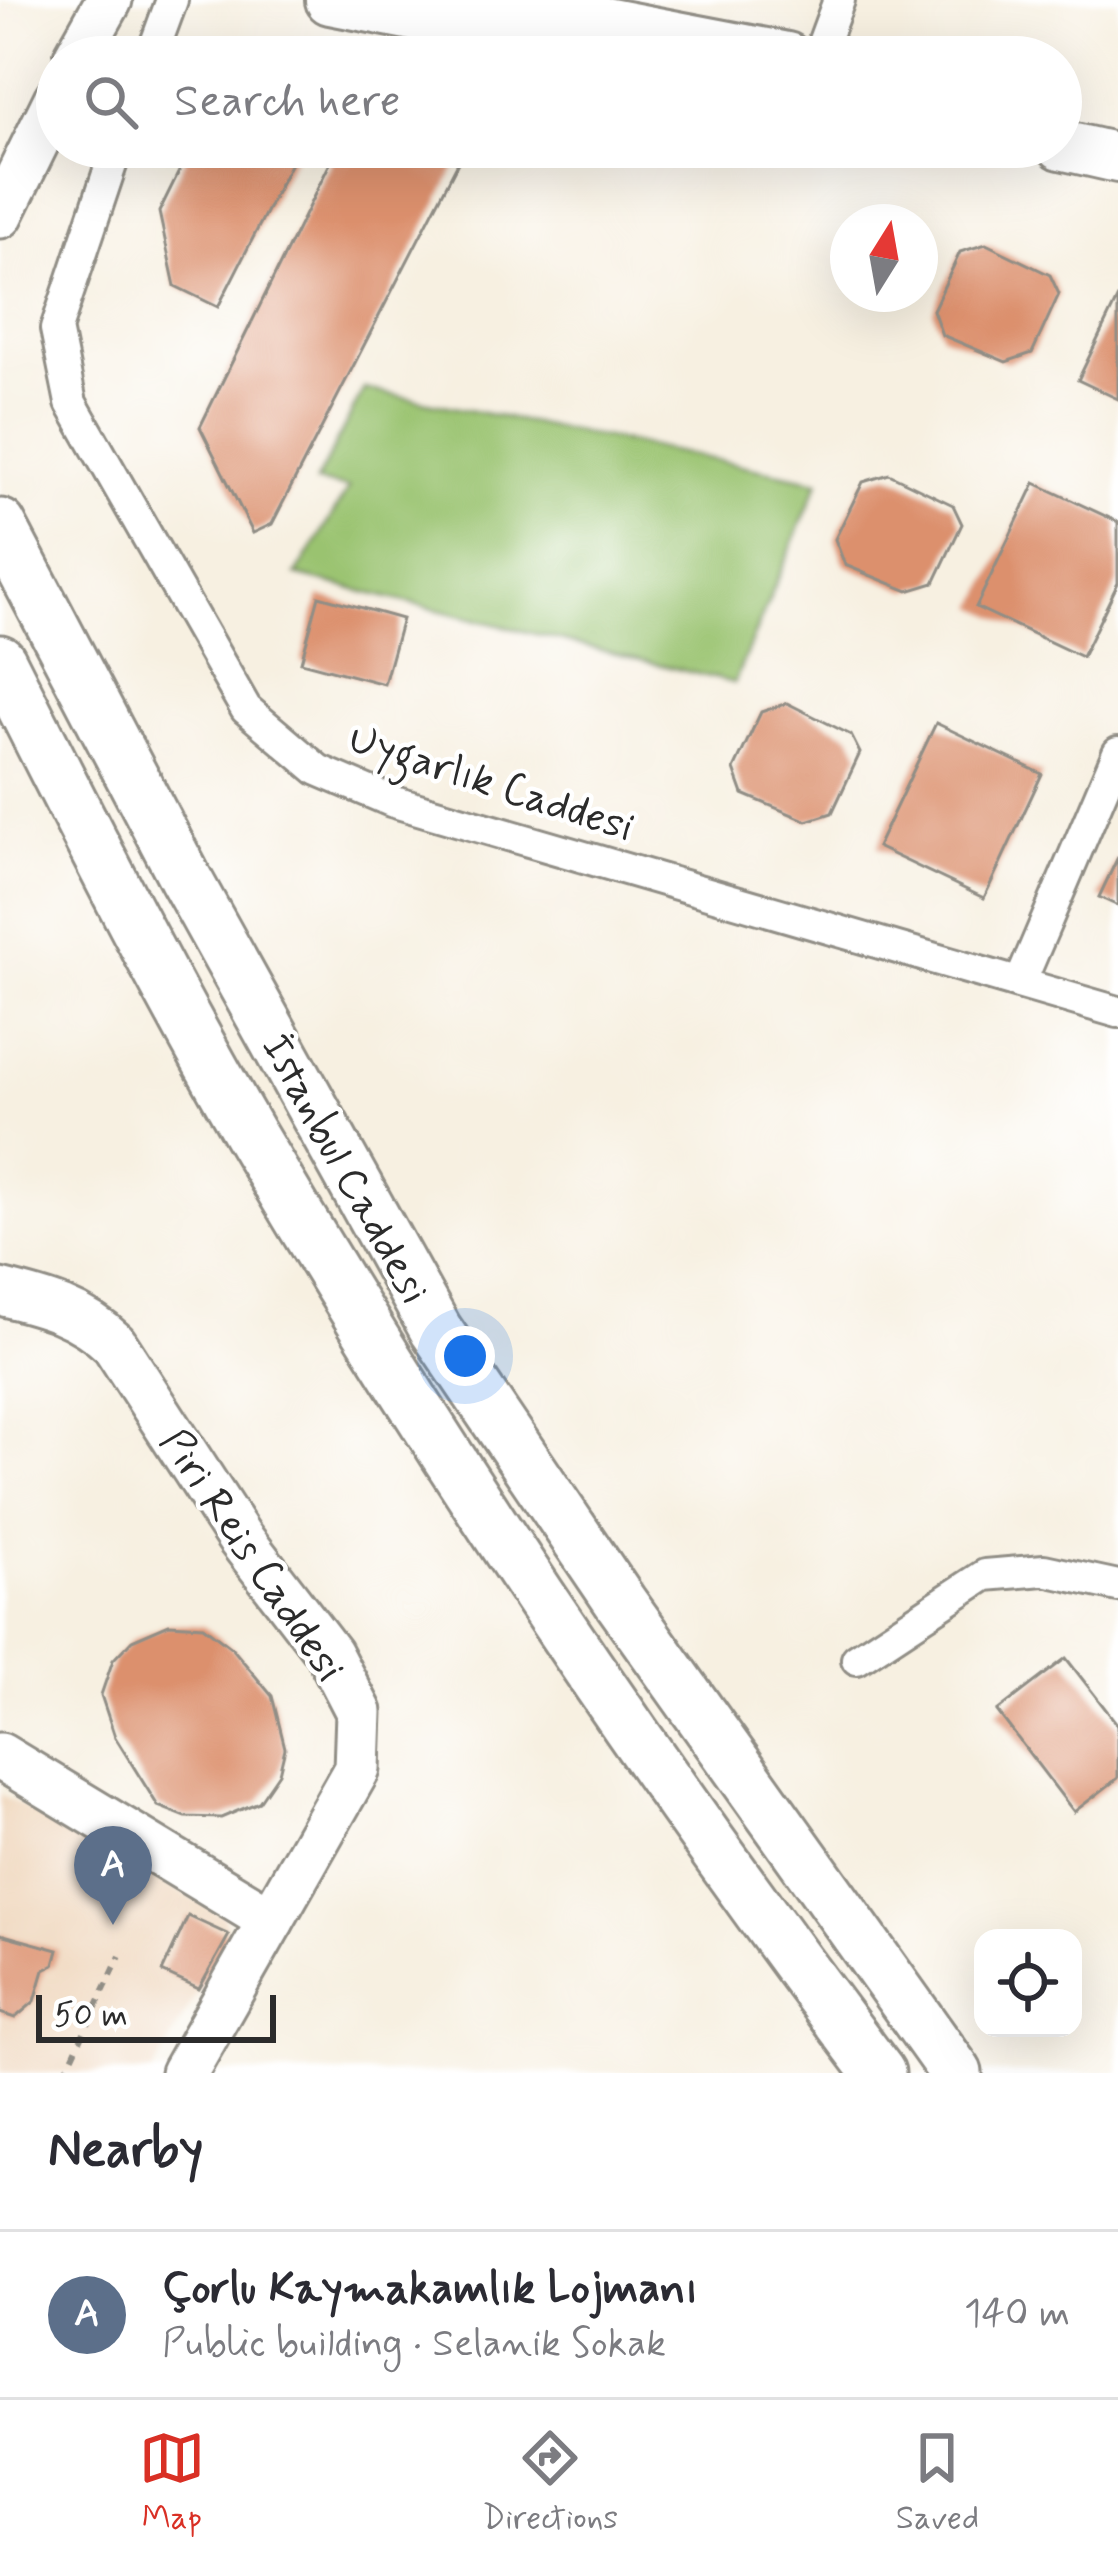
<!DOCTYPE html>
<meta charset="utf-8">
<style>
body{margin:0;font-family:Mynerve,sans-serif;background:#f7f7f7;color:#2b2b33}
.controls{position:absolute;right:36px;bottom:36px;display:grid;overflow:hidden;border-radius:24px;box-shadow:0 12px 48px #0002}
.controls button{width:108px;height:108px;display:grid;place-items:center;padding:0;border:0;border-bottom:3px solid #e1e1e2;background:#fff;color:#2b2b33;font:60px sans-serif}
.compass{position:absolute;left:830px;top:204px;width:108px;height:108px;border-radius:50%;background:#fff;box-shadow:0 12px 48px #0002;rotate:11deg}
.scale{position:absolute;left:36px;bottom:30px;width:240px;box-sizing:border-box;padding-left:12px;border:6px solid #2b2b2b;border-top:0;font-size:33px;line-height:42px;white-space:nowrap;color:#2b2b2b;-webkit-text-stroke:9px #fff;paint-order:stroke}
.you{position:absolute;left:465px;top:1356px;width:42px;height:42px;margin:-30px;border:9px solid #fff;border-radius:50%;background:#1a73e8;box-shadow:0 0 0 18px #1a73e833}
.badge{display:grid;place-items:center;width:78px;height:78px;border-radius:50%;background:#d93025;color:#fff;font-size:39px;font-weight:700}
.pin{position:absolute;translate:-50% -99px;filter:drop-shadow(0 3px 6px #0008)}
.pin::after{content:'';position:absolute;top:63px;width:42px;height:36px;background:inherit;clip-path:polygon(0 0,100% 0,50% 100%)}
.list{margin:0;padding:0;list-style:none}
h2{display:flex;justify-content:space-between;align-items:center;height:156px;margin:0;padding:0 48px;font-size:51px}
h2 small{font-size:39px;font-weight:400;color:#7c7c81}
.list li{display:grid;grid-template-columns:78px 1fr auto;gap:36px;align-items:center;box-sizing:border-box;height:168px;padding:0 48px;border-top:3px solid #e1e1e2}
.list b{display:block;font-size:45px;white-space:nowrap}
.list p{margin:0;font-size:39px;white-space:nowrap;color:#7c7c81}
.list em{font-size:39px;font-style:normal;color:#7c7c81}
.icon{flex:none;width:66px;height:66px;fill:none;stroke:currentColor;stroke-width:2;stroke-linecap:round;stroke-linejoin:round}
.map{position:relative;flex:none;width:1118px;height:2073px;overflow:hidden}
.search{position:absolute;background:#fff;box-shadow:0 12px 48px #0002;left:36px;right:36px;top:36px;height:132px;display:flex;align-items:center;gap:30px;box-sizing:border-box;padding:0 42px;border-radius:66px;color:#7c7c81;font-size:45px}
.sheet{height:324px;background:#fff}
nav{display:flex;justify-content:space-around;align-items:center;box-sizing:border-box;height:168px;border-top:3px solid #e1e1e2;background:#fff;font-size:33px;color:#7c7c81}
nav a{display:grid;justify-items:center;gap:6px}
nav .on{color:#d93025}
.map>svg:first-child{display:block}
</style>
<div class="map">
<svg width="1118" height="2073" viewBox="0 0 1118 2073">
<rect width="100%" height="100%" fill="#fff"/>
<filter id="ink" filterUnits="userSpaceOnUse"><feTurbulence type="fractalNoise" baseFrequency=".00833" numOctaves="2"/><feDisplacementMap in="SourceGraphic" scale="24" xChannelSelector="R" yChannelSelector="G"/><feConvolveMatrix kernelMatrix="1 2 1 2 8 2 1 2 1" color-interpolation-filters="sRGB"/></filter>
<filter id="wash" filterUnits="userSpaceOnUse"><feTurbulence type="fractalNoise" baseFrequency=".004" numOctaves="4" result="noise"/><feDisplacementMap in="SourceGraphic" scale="48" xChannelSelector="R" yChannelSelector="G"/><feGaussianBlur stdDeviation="2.7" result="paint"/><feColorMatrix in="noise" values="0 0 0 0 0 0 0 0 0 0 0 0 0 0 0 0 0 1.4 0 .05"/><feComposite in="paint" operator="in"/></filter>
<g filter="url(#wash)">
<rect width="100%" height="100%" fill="#f7f0e1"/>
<!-- built -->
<path fill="#efd6bb" d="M 0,1794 L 223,1915 L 229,1935 L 153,2073 L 0,2073 Z"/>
<!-- green -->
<path fill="#9ac36f" stroke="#62774d" stroke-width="3" d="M 364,389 L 819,481 L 734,683 L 296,575 L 349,488 L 316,482 Z"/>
<g id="blocks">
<!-- building -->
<g fill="#dc906d">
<path d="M 191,147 L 299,147 L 218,307 L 175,286 L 159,212 Z"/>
<path d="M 338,147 L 466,147 L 272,524 L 253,533 L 200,427 Z"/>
<path d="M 986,244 L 1050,275 L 1059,294 L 1032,353 L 1006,362 L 942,335 L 933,310 L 960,252 Z"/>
<path d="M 1118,297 L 1118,399 L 1078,380 Z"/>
<path d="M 889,474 L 953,505 L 962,524 L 934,583 L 908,591 L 845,565 L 835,539 L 863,482 Z"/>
<path d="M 1035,483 L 1118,522 L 1118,583 L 1082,657 L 976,607 Z"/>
<path d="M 319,596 L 402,619 L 384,684 L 301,662 Z"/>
<path d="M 787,703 L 851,735 L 860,753 L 832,813 L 807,821 L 743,794 L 734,769 L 761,712 Z"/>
<path d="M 936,723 L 1042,774 L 984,898 L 877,847 Z"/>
<path d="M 1118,857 L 1118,906 L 1099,897 Z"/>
<path d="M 169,1624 L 203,1626 L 232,1648 L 272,1696 L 285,1748 L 279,1773 L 259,1802 L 221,1818 L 186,1817 L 158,1806 L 115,1737 L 101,1695 L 113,1660 L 132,1640 Z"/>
<path d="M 1066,1658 L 1118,1725 L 1118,1778 L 1074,1812 L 997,1711 Z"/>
<path d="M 188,1916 L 229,1935 L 199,1989 L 162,1972 Z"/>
<path d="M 0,1934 L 58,1950 L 54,1965 L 44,1970 L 35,2001 L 15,2018 L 0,2013 Z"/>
</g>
</g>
</g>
<g filter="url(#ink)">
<use href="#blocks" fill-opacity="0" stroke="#918e86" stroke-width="3"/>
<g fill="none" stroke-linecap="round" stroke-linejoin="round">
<!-- minor casing -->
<g stroke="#918e86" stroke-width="36">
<g id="minor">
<path d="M 151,57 L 172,0"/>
<path d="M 818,57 L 839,0"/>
<path d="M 117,147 L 56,329 L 71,403 L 246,709 L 318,770 L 391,801 L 1118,1012"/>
<path d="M 1020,983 L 1118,753"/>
<path d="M 857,1659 L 985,1575 L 1044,1570 L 1118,1586"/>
</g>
</g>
<!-- secondary casing -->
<g stroke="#918e86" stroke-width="51">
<g id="secondary">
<path d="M 77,57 L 109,0"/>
<path d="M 0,215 L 57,99"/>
<path d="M 0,1292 C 45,1303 80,1312 114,1344 L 239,1537 L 329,1654 L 359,1712 L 357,1769 L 184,2073"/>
<path d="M 0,1756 L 271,1920"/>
</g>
</g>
<!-- primary casing -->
<g stroke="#918e86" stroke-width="54">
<g id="primary">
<path d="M 330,0 L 531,39"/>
<path d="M 490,0 L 787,57"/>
<path d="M 1061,145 L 1118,158"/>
</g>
</g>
<!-- trunk casing -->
<g stroke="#918e86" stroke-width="57">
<g id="trunk">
<path d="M 0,525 L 184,876 L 436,1330 L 621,1603 L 956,2073"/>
<path d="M 0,661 C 80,820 160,979 249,1133 C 440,1459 652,1772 879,2073"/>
</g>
</g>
<!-- path -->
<path stroke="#918e86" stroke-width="6" stroke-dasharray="9 9" stroke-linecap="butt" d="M 65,2073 L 120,1956"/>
<!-- minor -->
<use href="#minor" stroke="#fff" stroke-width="30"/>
<!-- secondary -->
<use href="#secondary" stroke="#fff" stroke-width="45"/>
<!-- primary -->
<use href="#primary" stroke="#fff" stroke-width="48"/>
<!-- trunk -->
<use href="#trunk" stroke="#fff" stroke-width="51"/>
</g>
</g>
<g text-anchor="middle" stroke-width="9" stroke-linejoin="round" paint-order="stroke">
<!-- street labels -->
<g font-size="42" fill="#2b2b2b" stroke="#fff">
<text transform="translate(492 781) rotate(18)" y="15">Uygarlık Caddesi</text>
<text transform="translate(347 1168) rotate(61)" y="15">İstanbul Caddesi</text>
<text transform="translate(254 1554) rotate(56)" y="15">Piri Reis Caddesi</text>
</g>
</g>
</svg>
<div class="controls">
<button><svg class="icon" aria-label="locate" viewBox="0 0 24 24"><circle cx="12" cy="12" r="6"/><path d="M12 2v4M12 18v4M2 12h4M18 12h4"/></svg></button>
</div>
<svg class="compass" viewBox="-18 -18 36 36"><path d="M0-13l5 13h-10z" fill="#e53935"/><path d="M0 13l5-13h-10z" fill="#7c7c81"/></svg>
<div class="scale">50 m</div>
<div class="you"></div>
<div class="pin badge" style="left:113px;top:1925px;background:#5c6f8a">A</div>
<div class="search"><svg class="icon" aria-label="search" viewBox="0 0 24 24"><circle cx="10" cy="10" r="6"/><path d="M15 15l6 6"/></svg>Search here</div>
</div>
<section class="sheet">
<h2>Nearby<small></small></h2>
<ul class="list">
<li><span class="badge" style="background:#5c6f8a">A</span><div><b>Çorlu Kaymakamlık Lojmanı</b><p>Public building · Selanik Sokak</p></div><em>140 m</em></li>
</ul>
</section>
<nav>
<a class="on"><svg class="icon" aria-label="map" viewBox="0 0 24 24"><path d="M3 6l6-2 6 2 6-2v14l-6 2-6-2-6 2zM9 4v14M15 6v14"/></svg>Map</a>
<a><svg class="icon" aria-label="directions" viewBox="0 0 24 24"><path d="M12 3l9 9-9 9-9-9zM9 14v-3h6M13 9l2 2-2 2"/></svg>Directions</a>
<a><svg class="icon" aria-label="saved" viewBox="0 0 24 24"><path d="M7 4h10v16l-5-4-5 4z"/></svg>Saved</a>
</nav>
